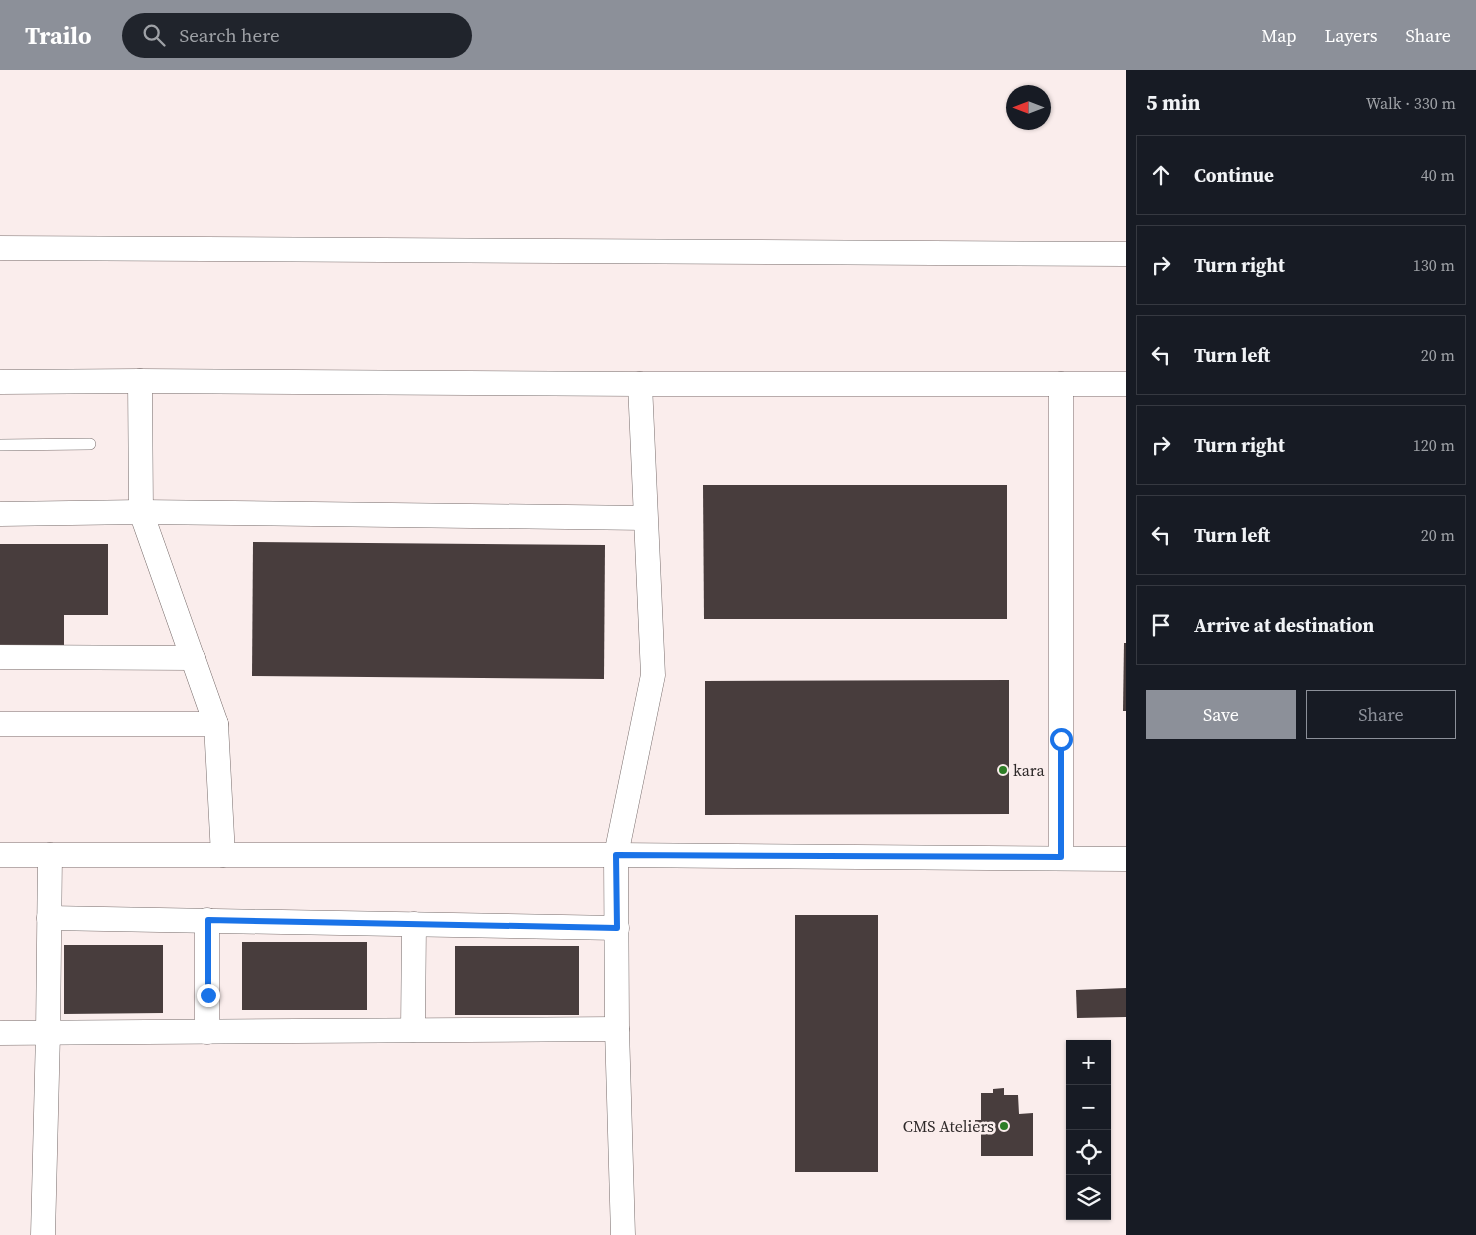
<!DOCTYPE html>
<meta charset="utf-8">
<style>
body{margin:0;font-family:"Source Serif 4",serif;background:#20242c;color:#f1f3f6}
.controls{position:absolute;right:15px;bottom:15px;display:grid;overflow:hidden;border-radius:0px;box-shadow:0 1px 4px #0004}
.controls button{width:45px;height:45px;display:grid;place-items:center;padding:0;border:0;border-bottom:1px solid #363941;background:#171b24;color:#f1f3f6;font:25px sans-serif}
.compass{position:absolute;left:1006px;top:15px;width:45px;height:45px;border-radius:50%;background:#171b24;box-shadow:0 1px 4px #0004;rotate:270deg}
.stop{position:absolute;width:15px;height:15px;margin:-11px;border:4px solid #1a73e8;border-radius:50%;background:#fff}
.stop.end{background:#1a73e8;border-color:#fff;box-shadow:0 1px 5px #0008}
.list{margin:0;padding:0;list-style:none}
h2{display:flex;justify-content:space-between;align-items:center;height:65px;margin:0;padding:0 20px;font-size:21px}
h2 small{font-size:16px;font-weight:400;color:#9ea1a6}
.list li{display:grid;grid-template-columns:32px 1fr auto;gap:15px;align-items:center;box-sizing:border-box;height:80px;margin:0 10px 10px;padding:0 10px;border:1px solid #363941;border-radius:0px}
.list b{display:block;font-size:19px;white-space:nowrap}
.list em{font-size:16px;font-style:normal;color:#9ea1a6}
.actions{display:flex;gap:10px;padding:15px 20px}
.actions a{flex:1;padding:11px 0;border:1px solid #8c9099;border-radius:0px;text-align:center;font-size:18px;color:#8c9099}
.actions .main{background:#8c9099;color:#fff}
.icon{flex:none;width:28px;height:28px;fill:none;stroke:currentColor;stroke-width:2;stroke-linecap:round;stroke-linejoin:round}
.map{position:relative;flex:none;width:1126px;height:1165px;overflow:hidden}
header{display:flex;align-items:center;gap:30px;box-sizing:border-box;height:70px;padding:0 25px;background:#8c9099;color:#fff}
header strong{font-size:24px}
nav{display:flex;gap:28px;margin-inline-start:auto;font-size:18px}
.search{width:350px;height:45px;background:#20242c;display:flex;align-items:center;gap:12px;box-sizing:border-box;padding:0 18px;border-radius:28px;color:#9ea1a6;font-size:19px}
main{display:flex}
aside{flex:1;background:#171b24}
.map>svg:first-child{display:block}
</style>
<header>
<strong>Trailo</strong>
<div class="search"><svg class="icon" aria-label="search" viewBox="0 0 24 24"><circle cx="10" cy="10" r="6"/><path d="M15 15l6 6"/></svg>Search here</div>
<nav><a>Map</a><a>Layers</a><a>Share</a></nav>
</header>
<main>
<div class="map">
<svg width="1126" height="1165" viewBox="0 0 1126 1165">
<rect width="100%" height="100%" fill="#faedec"/>
<!-- building -->
<g fill="#483d3d">
<path d="M 703,415 L 1007,415 L 1007,549 L 704,549 Z"/>
<path d="M 253,472 L 605,475 L 604,609 L 252,606 Z"/>
<path d="M 0,474 L 108,474 L 108,545 L 64,545 L 64,580 L 0,580 Z"/>
<path d="M 1124,573 L 1126,573 L 1126,641 L 1123,641 Z"/>
<path d="M 1009,610 L 1009,744 L 705,745 L 705,611 Z"/>
<rect x="795" y="845" width="83" height="257"/>
<rect x="242" y="872" width="125" height="68"/>
<path d="M 64,875 L 163,875 L 163,943 L 64,944 Z"/>
<rect x="455" y="876" width="124" height="69"/>
<path d="M 1126,918 L 1126,947 L 1077,948 L 1076,920 Z"/>
<path d="M 1004,1018 L 1004,1025 L 1018,1025 L 1019,1044 L 1033,1043 L 1033,1086 L 981,1086 L 981,1062 L 975,1062 L 975,1050 L 981,1050 L 981,1023 L 993,1023 L 993,1019 Z"/>
</g>
<g fill="none" stroke-linecap="round" stroke-linejoin="round">
<!-- lane casing -->
<g stroke="#786d6c" stroke-width="12">
<path id="lane" d="M 0,375 L 90,374"/>
</g>
<!-- street casing -->
<g stroke="#786d6c" stroke-width="25">
<g id="street">
<path d="M 0,178 L 1126,184"/>
<path d="M 140,311 L 141,442 L 216,654 L 223,785"/>
<path d="M 0,312 L 140,311 L 640,314 L 1126,314"/>
<path d="M 1061,314 L 1061,787"/>
<path d="M 0,444 L 141,442 L 645,448"/>
<path d="M 0,587 L 193,588"/>
<path d="M 0,654 L 216,654"/>
<path d="M 0,785 L 616,785 L 1126,789"/>
<path d="M 49,848 L 617,858"/>
<path d="M 207,850 L 207,962"/>
<path d="M 413,960 L 414,854"/>
<path d="M 0,963 L 617,959"/>
<path d="M 43,1165 L 48,963 L 50,785"/>
<path d="M 623,1165 L 617,959 L 616,785 L 653,605 L 640,314"/>
</g>
</g>
<!-- lane -->
<use href="#lane" stroke="#fff" stroke-width="11"/>
<!-- street -->
<use href="#street" stroke="#fff" stroke-width="24"/>
</g>
<g fill="none" stroke-linecap="round" stroke-linejoin="round">
<!-- route -->
<path stroke="#1a73e8" stroke-width="6" d="M 208,925 L 208,850 L 617,858 L 616,785 L 1061,787 L 1061,669"/>
</g>
<!-- markers -->
<g fill="#2e7d26" stroke="#faedec" stroke-width="2">
<circle cx="1003" cy="700" r="5"/>
<circle cx="1004" cy="1056" r="5"/>
</g>
<g text-anchor="middle" stroke-width="5" stroke-linejoin="round" paint-order="stroke">
<!-- poi labels -->
<g font-size="16" fill="#2e2929" stroke="#faedec" text-anchor="start">
<text x="1013" y="706">kara</text>
<text x="994" y="1062" text-anchor="end">CMS Ateliers</text>
</g>
</g>
</svg>
<div class="controls">
<button>+</button>
<button>−</button>
<button><svg class="icon" aria-label="locate" viewBox="0 0 24 24"><circle cx="12" cy="12" r="6"/><path d="M12 2v4M12 18v4M2 12h4M18 12h4"/></svg></button>
<button><svg class="icon" aria-label="layers" viewBox="0 0 24 24"><path d="M12 4l9 5-9 5-9-5zM3 14l9 5 9-5"/></svg></button>
</div>
<svg class="compass" viewBox="-18 -18 36 36"><path d="M0-13l5 13h-10z" fill="#e53935"/><path d="M0 13l5-13h-10z" fill="#9ea1a6"/></svg>
<div class="stop" style="left:1061px;top:669px"></div>
<div class="stop end" style="left:208px;top:925px"></div>
</div>
<aside>
<h2>5 min<small>Walk · 330 m</small></h2>
<ul class="list">
<li><svg class="icon" aria-label="ahead" viewBox="0 0 24 24"><path d="M12 20V5M6 11l6-6 6 6"/></svg><div><b>Continue</b></div><em>40 m</em></li>
<li><svg class="icon" aria-label="right" viewBox="0 0 24 24"><path d="M7 20v-9h11M14 6l5 5-5 5"/></svg><div><b>Turn right</b></div><em>130 m</em></li>
<li><svg class="icon" aria-label="left" viewBox="0 0 24 24"><path d="M17 20v-9H6M10 6l-5 5 5 5"/></svg><div><b>Turn left</b></div><em>20 m</em></li>
<li><svg class="icon" aria-label="right" viewBox="0 0 24 24"><path d="M7 20v-9h11M14 6l5 5-5 5"/></svg><div><b>Turn right</b></div><em>120 m</em></li>
<li><svg class="icon" aria-label="left" viewBox="0 0 24 24"><path d="M17 20v-9H6M10 6l-5 5 5 5"/></svg><div><b>Turn left</b></div><em>20 m</em></li>
<li><svg class="icon" aria-label="arrive" viewBox="0 0 24 24"><path d="M6 21V4h12l-3 4 3 4H6"/></svg><div><b>Arrive at destination</b></div></li>
</ul>
<div class="actions"><a class="main">Save</a><a>Share</a></div>
</aside>
</main>
